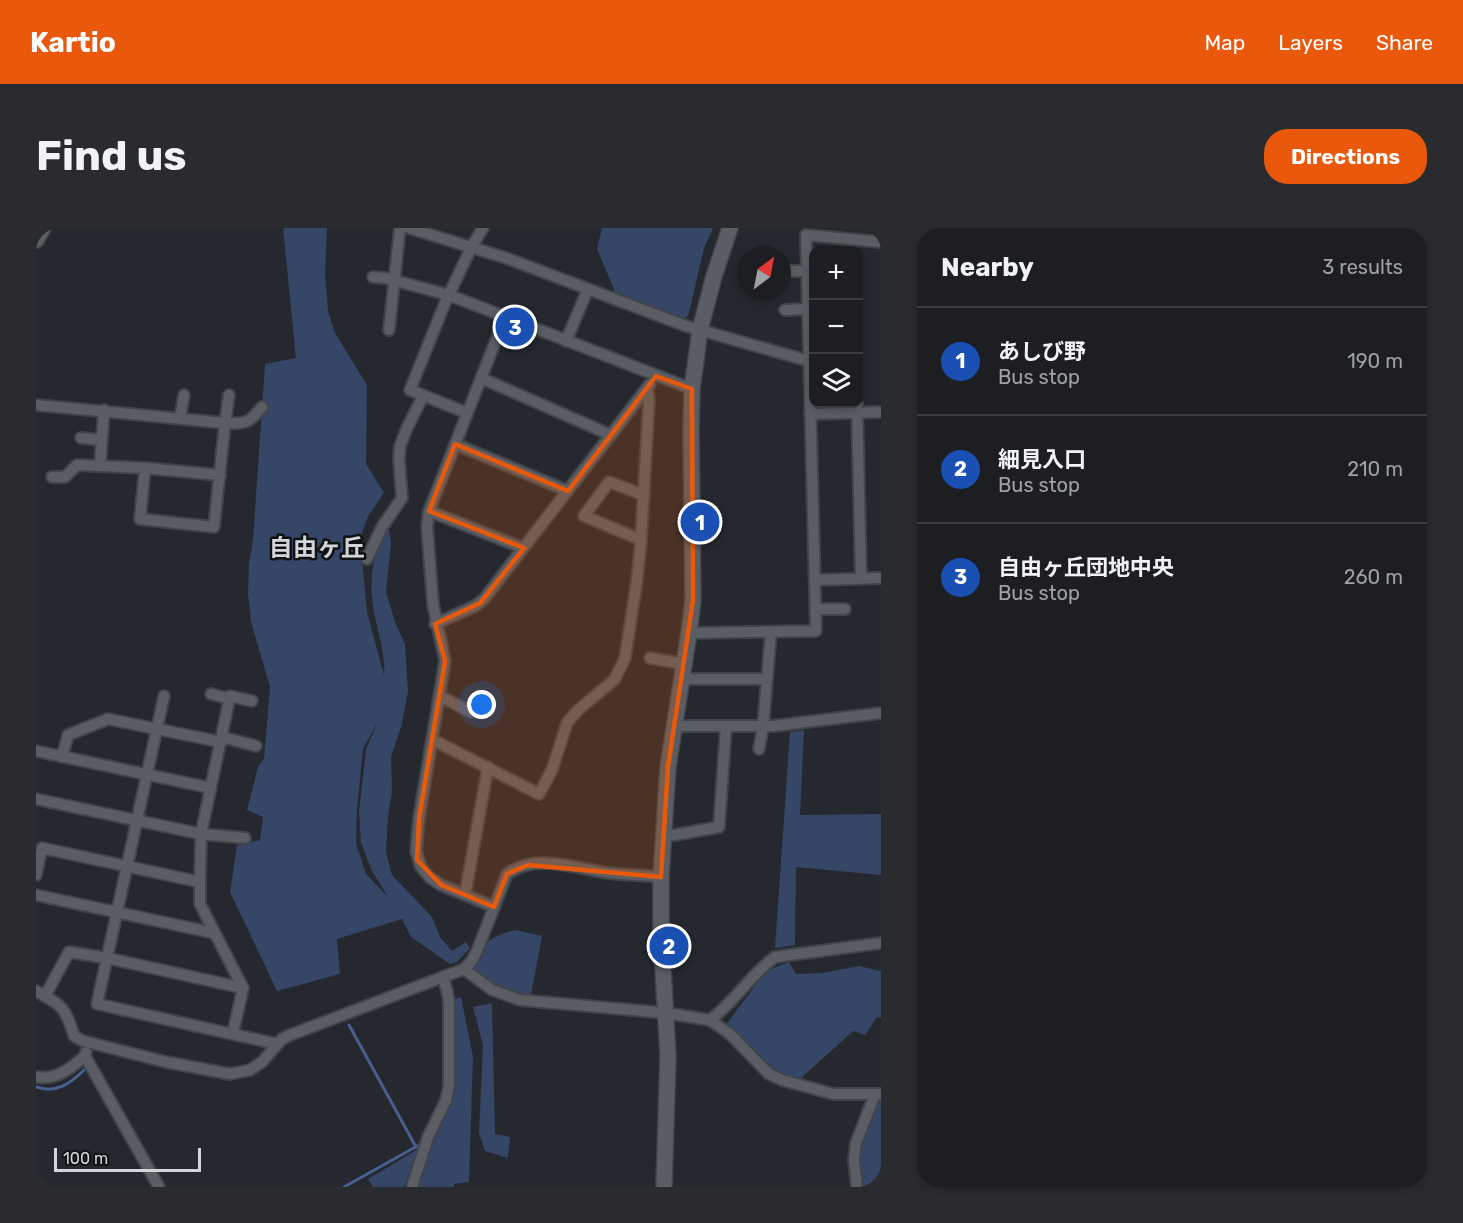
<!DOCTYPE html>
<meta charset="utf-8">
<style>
body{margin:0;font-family:Rubik,"Noto Sans JP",sans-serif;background:#292b2f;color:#f1f3f6}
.controls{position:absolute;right:18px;top:18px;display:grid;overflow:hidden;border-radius:12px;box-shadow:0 3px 9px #0003}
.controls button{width:54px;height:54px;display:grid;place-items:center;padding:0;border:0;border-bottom:2px solid #3a3c40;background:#1c1e22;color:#f1f3f6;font:30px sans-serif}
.compass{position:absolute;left:701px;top:18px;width:54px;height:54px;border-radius:50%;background:#1c1e22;box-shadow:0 3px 9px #0003;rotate:32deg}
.scale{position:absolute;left:18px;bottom:15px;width:147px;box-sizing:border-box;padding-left:6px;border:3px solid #d3d5d8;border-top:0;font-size:16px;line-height:21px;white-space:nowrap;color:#d3d5d8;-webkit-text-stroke:4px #0f1113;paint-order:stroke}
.you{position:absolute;left:446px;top:477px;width:21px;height:21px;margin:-15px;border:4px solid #fff;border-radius:50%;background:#1a73e8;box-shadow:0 0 0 9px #1a73e833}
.badge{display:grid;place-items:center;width:39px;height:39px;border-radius:50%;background:#ea580c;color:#fff;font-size:20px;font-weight:700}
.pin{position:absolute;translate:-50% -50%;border:3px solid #fff;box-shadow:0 2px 6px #0006}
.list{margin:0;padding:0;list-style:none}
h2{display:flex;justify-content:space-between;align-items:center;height:78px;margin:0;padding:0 24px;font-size:26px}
h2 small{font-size:20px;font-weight:400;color:#a0a2a5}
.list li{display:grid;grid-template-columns:39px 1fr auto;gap:18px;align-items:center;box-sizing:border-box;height:108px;padding:0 24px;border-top:2px solid #3a3c40}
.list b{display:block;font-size:22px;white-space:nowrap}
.list p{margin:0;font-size:20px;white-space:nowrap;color:#a0a2a5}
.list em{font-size:20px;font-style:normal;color:#a0a2a5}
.icon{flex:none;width:33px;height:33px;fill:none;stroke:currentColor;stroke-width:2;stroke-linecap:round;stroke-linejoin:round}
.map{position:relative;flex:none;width:845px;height:959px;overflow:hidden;border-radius:24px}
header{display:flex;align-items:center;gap:36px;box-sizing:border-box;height:84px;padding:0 30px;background:#ea580c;color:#fff}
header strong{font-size:28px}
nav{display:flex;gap:33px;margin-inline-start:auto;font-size:21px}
.intro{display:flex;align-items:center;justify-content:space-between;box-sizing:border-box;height:144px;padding:0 36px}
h1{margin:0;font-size:42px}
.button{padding:15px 27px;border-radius:24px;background:#ea580c;color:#fff;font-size:21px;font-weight:700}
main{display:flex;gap:36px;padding:0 36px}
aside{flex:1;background:#1c1e22;border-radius:24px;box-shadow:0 3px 9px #0003}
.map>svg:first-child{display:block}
</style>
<header>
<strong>Kartio</strong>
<nav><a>Map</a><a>Layers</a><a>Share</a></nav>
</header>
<div class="intro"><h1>Find us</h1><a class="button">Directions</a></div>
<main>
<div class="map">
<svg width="845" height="959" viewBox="0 0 845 959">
<rect width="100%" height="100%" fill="#25282e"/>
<!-- green -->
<g fill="#354667" fill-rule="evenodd">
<path d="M 247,0 L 291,0 L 289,46 L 292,83 L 299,105 L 331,157 L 330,236 L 348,265 L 332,288 L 324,311 L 331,384 L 348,447 C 350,421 338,395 336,370 C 333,343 341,317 352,293 L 355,316 L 350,364 L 359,394 L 369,416 L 372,463 L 366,496 L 355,529 L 356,564 L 352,588 L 350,624 L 356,647 L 396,689 L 404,709 L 416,723 L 430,714 L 434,720 L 421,734 L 414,736 L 375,709 L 366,691 L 301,711 L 304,746 L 241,763 L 194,664 L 201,617 L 224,612 L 227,589 L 211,582 L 222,539 L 228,531 L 234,459 L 215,394 L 212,366 L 213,335 L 217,312 L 229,136 L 260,130 ZM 342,494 L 330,521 L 323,583 L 325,615 L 336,643 L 352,669 L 330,646 L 320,615 L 321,582 L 327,521 Z"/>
<path d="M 566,0 L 677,0 L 668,20 L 653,85 L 649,92 L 580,66 L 561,21 Z"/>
<path d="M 768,502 L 764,587 L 845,586 L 845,647 L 760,639 L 759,717 L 739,720 L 754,504 Z"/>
<path d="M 480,702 L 506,708 L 495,767 C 472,769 454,755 435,742 C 450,715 448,710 480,702 Z"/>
<path d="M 753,734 L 760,746 L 786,745 L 823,738 L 845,743 L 845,790 L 841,789 L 829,807 L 817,803 L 763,852 L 743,846 L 729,840 L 689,798 L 730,743 Z"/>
<path d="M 425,769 L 437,829 L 433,954 L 418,956 L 418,959 L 380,959 L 394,913 L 410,879 L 416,772 Z"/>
<path d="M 456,775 L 459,906 L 474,909 L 472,930 L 449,923 L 443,905 L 447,817 L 437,779 Z"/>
<path d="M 843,870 L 845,870 L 845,959 L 825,959 C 818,923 827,906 840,874 Z"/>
<path d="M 382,921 L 368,959 L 337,959 L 332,951 Z"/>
</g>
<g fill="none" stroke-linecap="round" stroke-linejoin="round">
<!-- stream -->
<g stroke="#475f91" stroke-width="3">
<path d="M 313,797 L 380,919"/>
<path d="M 0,859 C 21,866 35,855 49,841"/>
<path d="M 308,959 L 383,917"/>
</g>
<!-- street casing -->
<g stroke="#414448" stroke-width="14">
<g id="street">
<path d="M 373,0 L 470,30 L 650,98 L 773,133"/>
<path d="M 748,43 L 770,43"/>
<path d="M 337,49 L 349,50 L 413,67 L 656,161"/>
<path d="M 749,82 L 771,81"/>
<path d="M 353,102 L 364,0"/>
<path d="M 530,113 L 552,61"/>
<path d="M 445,150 L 575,207"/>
<path d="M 193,167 L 189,195 C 210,196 213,195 226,179"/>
<path d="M 821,176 L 825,351"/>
<path d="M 0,177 L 189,195 L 178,299 L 104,291 L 109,240 L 41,237 L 29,249 L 16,249"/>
<path d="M 431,185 L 374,162 L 409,75 L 436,18 L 447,0"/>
<path d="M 774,186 L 845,184"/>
<path d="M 144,190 L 148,167"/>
<path d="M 45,210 L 66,212"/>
<path d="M 419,216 L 532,263"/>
<path d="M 64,238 L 68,182"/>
<path d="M 109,240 L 184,247"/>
<path d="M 393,283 L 487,320"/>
<path d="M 605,312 L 548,288 L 573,254 L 608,267"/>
<path d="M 331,331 L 346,299 L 366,270 L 363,231 L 364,218 L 371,200 L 387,168"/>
<path d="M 779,352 L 845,350"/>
<path d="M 780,381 L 809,381"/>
<path d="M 399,396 L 439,378 L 448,371 L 614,156"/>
<path d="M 653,405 L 780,403 L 770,7 L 845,14"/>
<path d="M 614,430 L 648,436"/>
<path d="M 646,451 L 731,451"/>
<path d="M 175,466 L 194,471"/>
<path d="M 128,468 L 61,776 L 241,816"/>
<path d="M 404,468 L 435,484"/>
<path d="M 638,498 L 737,498 L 845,485"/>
<path d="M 186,509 L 220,518"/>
<path d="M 397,512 L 503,566 L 516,542 L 531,495 L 541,483 L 579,451 L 589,430 L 601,352 L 605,312 L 613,172 L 611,160"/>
<path d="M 723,521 L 727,499 L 735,404"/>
<path d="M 0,523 L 175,560"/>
<path d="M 26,529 L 32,507 L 72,491 L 185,514"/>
<path d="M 0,571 L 165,606 L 209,610"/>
<path d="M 627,609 L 683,599 L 690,499"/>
<path d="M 0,647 L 6,620 L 164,654"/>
<path d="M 0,667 L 178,705"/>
<path d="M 429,667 L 452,539"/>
<path d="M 458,679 L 405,657 L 393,649 L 385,639 L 380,623 L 383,590 L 409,433 L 397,376 L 391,298 L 393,283 L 469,89"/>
<path d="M 428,741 L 456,762 L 484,772 L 630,785 L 674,792 C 699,774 714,747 739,729 L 845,715"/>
<path d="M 0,763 C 27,778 29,779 38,808 L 47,813 L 130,834 L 194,846 L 214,842 L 226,834 L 246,811 L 254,807 L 428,741 L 435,734 L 441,723 L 471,646 C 501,624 540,641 573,645 C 590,647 608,647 625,649"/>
<path d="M 9,768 L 33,724 L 71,730 L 207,760"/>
<path d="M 674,792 L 694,806 L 733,846 L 746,852 L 797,866 L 845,866"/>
<path d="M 197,805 L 207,760 L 164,676 L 164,654 L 165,606 L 194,468 L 216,473"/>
<path d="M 49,828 L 123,959"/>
<path d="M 0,849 C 21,852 34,841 49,828 L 50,824"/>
<path d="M 376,959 L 392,909 L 410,872 L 413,858 L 413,775 L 411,762 L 407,750"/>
<path d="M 821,959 L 818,932 L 820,915 L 839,866"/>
</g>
</g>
<!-- secondary casing -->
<g stroke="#414448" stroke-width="18">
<g id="secondary">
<path d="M 0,12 L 7,0"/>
<path d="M 628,959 L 632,828 L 625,706 L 625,649 L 632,539 L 653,405 L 657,372 L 655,203 L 656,161 L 664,102 L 678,48 L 694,0"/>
</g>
</g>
<!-- street -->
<use href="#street" stroke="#5a5e64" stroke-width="10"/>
<!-- secondary -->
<use href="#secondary" stroke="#5a5e64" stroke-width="15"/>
</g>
<!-- marked area -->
<path fill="#e8590c" fill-opacity="0.2" stroke="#e8590c" stroke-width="4.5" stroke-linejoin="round" d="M 620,148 L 656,161 L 657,372 L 632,539 L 625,649 L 492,637 L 471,646 L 458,679 L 405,657 L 381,632 L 383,590 L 409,433 L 399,396 L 444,375 L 488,320 L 393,283 L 419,216 L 532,263 Z"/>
<g text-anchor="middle" stroke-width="5" stroke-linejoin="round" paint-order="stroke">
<!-- quarter labels -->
<g font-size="24" font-weight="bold" fill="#d3d5d8" stroke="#0f1113">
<text x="281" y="328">自由ヶ丘</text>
</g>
</g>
</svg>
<div class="controls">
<button>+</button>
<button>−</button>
<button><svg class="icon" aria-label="layers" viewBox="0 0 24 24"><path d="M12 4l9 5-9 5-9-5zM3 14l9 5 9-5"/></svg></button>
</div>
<svg class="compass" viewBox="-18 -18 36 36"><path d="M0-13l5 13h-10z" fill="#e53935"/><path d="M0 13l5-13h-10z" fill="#a0a2a5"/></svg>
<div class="scale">100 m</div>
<div class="you"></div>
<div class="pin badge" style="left:664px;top:294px;background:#1a4fb4">1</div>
<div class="pin badge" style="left:633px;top:718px;background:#1a4fb4">2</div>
<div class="pin badge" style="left:479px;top:99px;background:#1a4fb4">3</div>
</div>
<aside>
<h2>Nearby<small>3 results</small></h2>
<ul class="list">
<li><span class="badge" style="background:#1a4fb4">1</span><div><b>あしび野</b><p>Bus stop</p></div><em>190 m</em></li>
<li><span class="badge" style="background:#1a4fb4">2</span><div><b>細見入口</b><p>Bus stop</p></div><em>210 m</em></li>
<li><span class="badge" style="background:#1a4fb4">3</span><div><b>自由ヶ丘団地中央</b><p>Bus stop</p></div><em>260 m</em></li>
</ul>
</aside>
</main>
